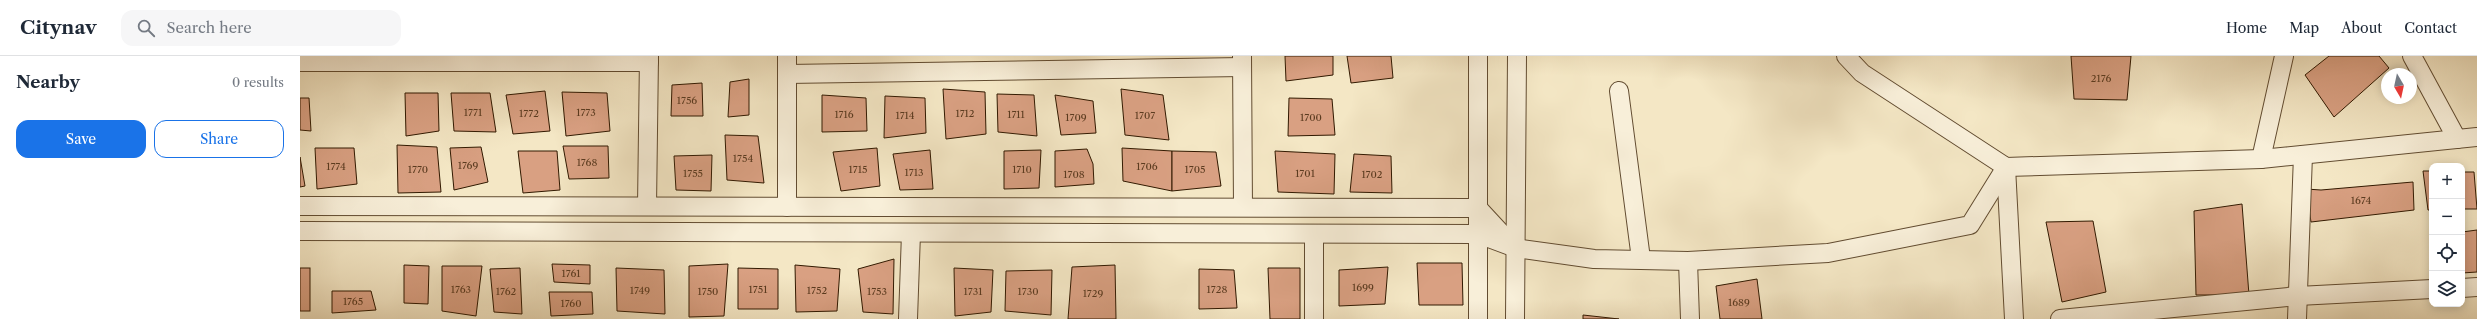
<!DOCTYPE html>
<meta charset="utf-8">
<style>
body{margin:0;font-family:"Libre Caslon Text",serif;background:#f6f6f7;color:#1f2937}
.controls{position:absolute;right:12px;bottom:12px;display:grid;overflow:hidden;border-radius:8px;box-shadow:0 2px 10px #0003}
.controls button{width:36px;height:36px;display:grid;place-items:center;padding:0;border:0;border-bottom:1px solid #e0e1e3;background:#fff;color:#1f2937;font:20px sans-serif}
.compass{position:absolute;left:2081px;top:12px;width:36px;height:36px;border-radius:50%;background:#fff;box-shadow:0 2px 10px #0003;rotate:171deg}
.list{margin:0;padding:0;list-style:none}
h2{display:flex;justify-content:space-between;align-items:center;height:52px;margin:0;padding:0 16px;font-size:17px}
h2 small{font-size:13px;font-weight:400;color:#747a83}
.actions{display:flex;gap:8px;padding:12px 16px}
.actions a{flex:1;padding:9px 0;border:1px solid #1a73e8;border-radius:12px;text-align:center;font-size:14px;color:#1a73e8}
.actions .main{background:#1a73e8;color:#fff}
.icon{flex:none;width:22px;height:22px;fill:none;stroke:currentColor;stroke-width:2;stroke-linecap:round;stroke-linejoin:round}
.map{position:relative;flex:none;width:2177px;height:263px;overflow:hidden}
header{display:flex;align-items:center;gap:24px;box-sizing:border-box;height:56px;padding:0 20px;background:#fff;border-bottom:1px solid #e0e1e3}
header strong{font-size:19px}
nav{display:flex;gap:22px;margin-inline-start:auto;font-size:14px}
.search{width:280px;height:36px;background:#f6f6f7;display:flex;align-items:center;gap:10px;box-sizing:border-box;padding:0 14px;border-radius:12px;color:#747a83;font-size:15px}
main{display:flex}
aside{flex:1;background:#fff}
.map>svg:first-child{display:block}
</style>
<header>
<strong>Citynav</strong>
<div class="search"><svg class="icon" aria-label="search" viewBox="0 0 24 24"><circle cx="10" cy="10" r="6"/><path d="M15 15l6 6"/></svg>Search here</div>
<nav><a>Home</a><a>Map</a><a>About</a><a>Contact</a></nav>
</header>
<main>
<aside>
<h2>Nearby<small>0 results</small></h2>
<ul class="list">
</ul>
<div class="actions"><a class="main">Save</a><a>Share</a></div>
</aside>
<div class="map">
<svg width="2177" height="263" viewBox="0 0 2177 263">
<rect width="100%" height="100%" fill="#f4e7c5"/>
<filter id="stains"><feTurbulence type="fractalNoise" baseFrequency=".005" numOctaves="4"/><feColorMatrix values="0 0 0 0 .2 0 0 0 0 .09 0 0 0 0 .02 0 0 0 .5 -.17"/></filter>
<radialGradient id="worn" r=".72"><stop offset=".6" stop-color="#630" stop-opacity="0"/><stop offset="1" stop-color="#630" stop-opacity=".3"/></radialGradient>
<!-- building -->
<g fill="#d9a082" stroke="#311900">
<path d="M 985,0 L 1033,0 L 1033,19 L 986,25 Z"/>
<path d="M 1047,0 L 1091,0 L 1093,22 L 1051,27 Z"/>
<path d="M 1771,0 L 1831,0 L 1827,44 L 1774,43 Z"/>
<path d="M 2029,0 L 2079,0 L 2089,12 L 2034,61 L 2005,19 Z"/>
<path d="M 449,23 L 449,59 L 428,61 L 430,26 Z"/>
<path d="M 402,27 L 403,60 L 371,60 L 372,29 Z"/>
<path d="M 643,33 L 685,36 L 686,78 L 646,83 Z"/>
<path d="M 821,33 L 863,39 L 869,84 L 825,79 Z"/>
<path d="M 245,35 L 250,75 L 213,78 L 206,39 Z"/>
<path d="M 262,36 L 307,37 L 310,75 L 266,80 Z"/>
<path d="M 105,37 L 138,37 L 139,75 L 106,80 Z"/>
<path d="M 151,37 L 190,37 L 196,76 L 154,75 Z"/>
<path d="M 697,38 L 734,39 L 737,80 L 698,76 Z"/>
<path d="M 522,39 L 566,42 L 567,75 L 522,76 Z"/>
<path d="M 755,39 L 793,45 L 796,77 L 761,79 Z"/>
<path d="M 585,40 L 625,42 L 626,77 L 584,82 Z"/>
<path d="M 0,42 L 9,42 L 11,75 L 0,74 Z"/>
<path d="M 989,42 L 1032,43 L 1035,79 L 988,80 Z"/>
<path d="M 425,79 L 458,80 L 464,127 L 427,124 Z"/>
<path d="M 97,89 L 137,91 L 141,136 L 98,137 Z"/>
<path d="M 263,90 L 308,90 L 309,122 L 269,123 Z"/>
<path d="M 181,91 L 188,126 L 154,134 L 150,92 Z"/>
<path d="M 15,92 L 54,92 L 57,128 L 17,133 Z"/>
<path d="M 577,92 L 580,130 L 541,135 L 533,96 Z"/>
<path d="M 822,92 L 872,95 L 872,135 L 823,125 Z"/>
<path d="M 787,93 L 793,108 L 794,128 L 755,131 L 755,95 Z"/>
<path d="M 630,94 L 633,133 L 600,134 L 593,98 Z"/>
<path d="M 741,94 L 739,132 L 704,133 L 704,95 Z"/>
<path d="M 218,95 L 257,95 L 260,134 L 223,137 Z"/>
<path d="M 872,95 L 916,96 L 921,130 L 872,135 Z"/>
<path d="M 975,95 L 1035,98 L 1034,138 L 978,136 Z"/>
<path d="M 1054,98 L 1091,100 L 1092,137 L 1050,136 Z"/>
<path d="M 412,99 L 411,135 L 376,134 L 374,100 Z"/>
<path d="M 0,101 L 5,130 L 0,131 Z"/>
<path d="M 2123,115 L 2132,115 L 2132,154 L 2128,154 Z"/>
<path d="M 2162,116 L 2174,116 L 2177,153 L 2162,153 Z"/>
<path d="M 2113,126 L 2114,154 L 2011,166 L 2006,133 L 2021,134 Z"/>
<path d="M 1942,148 L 1949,239 L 1896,239 L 1894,155 Z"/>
<path d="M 1793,165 L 1806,236 L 1762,246 L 1746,166 Z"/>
<path d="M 2177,174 L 2177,216 L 2162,217 L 2162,176 Z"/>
<path d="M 594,203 L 593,258 L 563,256 L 558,213 Z"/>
<path d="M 1117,207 L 1162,207 L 1163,249 L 1119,249 Z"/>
<path d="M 252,208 L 290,209 L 290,228 L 254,226 Z"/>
<path d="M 428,208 L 424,260 L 389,261 L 389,210 Z"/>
<path d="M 104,209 L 129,210 L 128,248 L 104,247 Z"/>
<path d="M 495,209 L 540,213 L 537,255 L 496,256 Z"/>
<path d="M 815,209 L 816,263 L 768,263 L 772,211 Z"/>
<path d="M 142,210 L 182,210 L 176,260 L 142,255 Z"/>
<path d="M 1088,211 L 1085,248 L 1039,250 L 1039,214 Z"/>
<rect x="0" y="212" width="10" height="43"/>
<path d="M 220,212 L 222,258 L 194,256 L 190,213 Z"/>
<path d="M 316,212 L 364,214 L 365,258 L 317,255 Z"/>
<path d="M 438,212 L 478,213 L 478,253 L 438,253 Z"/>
<path d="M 654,212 L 693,214 L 691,256 L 655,260 Z"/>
<path d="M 968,212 L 1000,212 L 1000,263 L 970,263 Z"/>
<path d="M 899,213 L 934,214 L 937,252 L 899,253 Z"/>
<path d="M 752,214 L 751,259 L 705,255 L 706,215 Z"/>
<path d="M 1457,223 L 1462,263 L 1420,263 L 1416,230 Z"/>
<path d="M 32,235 L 71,235 L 76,254 L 32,257 Z"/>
<path d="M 249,236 L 292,236 L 293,258 L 251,260 Z"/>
<path d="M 1283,259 L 1319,263 L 1283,263 Z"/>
</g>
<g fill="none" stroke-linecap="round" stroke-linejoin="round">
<!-- street casing -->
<g stroke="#624c31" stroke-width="20">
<g id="street">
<path d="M 942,0 L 943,151"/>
<path d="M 1546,0 L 1562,17 L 1706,111 L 1961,103 L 2177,81"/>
<path d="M 2112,0 L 2157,83"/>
<path d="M 0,6 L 349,6"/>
<path d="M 487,18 L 942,11"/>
<path d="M 1319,35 L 1341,203"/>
<path d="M 1961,103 L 1984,0"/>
<path d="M 1706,111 L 1714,263"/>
<path d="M 0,150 L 1178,152 L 1215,192 L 1294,203 L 1388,205 L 1528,197 L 1670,169 L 1706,111"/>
<path d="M 347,150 L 349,0"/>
<path d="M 487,151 L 487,0"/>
<path d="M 0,175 L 1178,178 L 1213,191"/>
<path d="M 1388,205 L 1390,263"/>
<path d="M 2162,232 L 2177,231"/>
<path d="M 608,263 L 611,177"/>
<path d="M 1014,263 L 1014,178"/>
<path d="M 1178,263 L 1178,0"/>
<path d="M 1215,263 L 1217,0"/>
<path d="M 1760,263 L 1998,240 L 2132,233"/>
<path d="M 1997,263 L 2003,99"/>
</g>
</g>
<!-- street -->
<use href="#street" stroke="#f8efd9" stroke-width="18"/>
</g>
<g text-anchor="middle" stroke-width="3" stroke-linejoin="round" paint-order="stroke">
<!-- number labels -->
<g font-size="10" fill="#5b3b20">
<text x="1801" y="26">2176</text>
<text x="387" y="48">1756</text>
<text x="173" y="60">1771</text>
<text x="286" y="60">1773</text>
<text x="229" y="61">1772</text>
<text x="665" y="61">1712</text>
<text x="544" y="62">1716</text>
<text x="716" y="62">1711</text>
<text x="605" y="63">1714</text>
<text x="845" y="63">1707</text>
<text x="776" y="65">1709</text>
<text x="1011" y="65">1700</text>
<text x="443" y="106">1754</text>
<text x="287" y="110">1768</text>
<text x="168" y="113">1769</text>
<text x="36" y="114">1774</text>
<text x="847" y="114">1706</text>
<text x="118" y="117">1770</text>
<text x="558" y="117">1715</text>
<text x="722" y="117">1710</text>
<text x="895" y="117">1705</text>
<text x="614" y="120">1713</text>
<text x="393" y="121">1755</text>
<text x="1005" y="121">1701</text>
<text x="774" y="122">1708</text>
<text x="1072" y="122">1702</text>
<text x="2061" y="148">1674</text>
<text x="271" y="221">1761</text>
<text x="1063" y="235">1699</text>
<text x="161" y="237">1763</text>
<text x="458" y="237">1751</text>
<text x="917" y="237">1728</text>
<text x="340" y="238">1749</text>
<text x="517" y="238">1752</text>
<text x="206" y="239">1762</text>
<text x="408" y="239">1750</text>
<text x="577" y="239">1753</text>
<text x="673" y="239">1731</text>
<text x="728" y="239">1730</text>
<text x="793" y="241">1729</text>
<text x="53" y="249">1765</text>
<text x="1439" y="250">1689</text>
<text x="271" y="251">1760</text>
</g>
</g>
<rect width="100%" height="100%" filter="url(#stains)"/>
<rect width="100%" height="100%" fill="url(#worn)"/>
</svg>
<div class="controls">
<button>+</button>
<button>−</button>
<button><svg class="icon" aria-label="locate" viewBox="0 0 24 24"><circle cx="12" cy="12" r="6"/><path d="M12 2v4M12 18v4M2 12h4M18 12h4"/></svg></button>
<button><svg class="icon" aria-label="layers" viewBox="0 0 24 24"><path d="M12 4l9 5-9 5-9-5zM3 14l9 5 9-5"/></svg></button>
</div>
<svg class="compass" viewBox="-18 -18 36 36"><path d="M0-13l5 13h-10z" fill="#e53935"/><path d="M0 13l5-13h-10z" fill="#747a83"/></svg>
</div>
</main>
